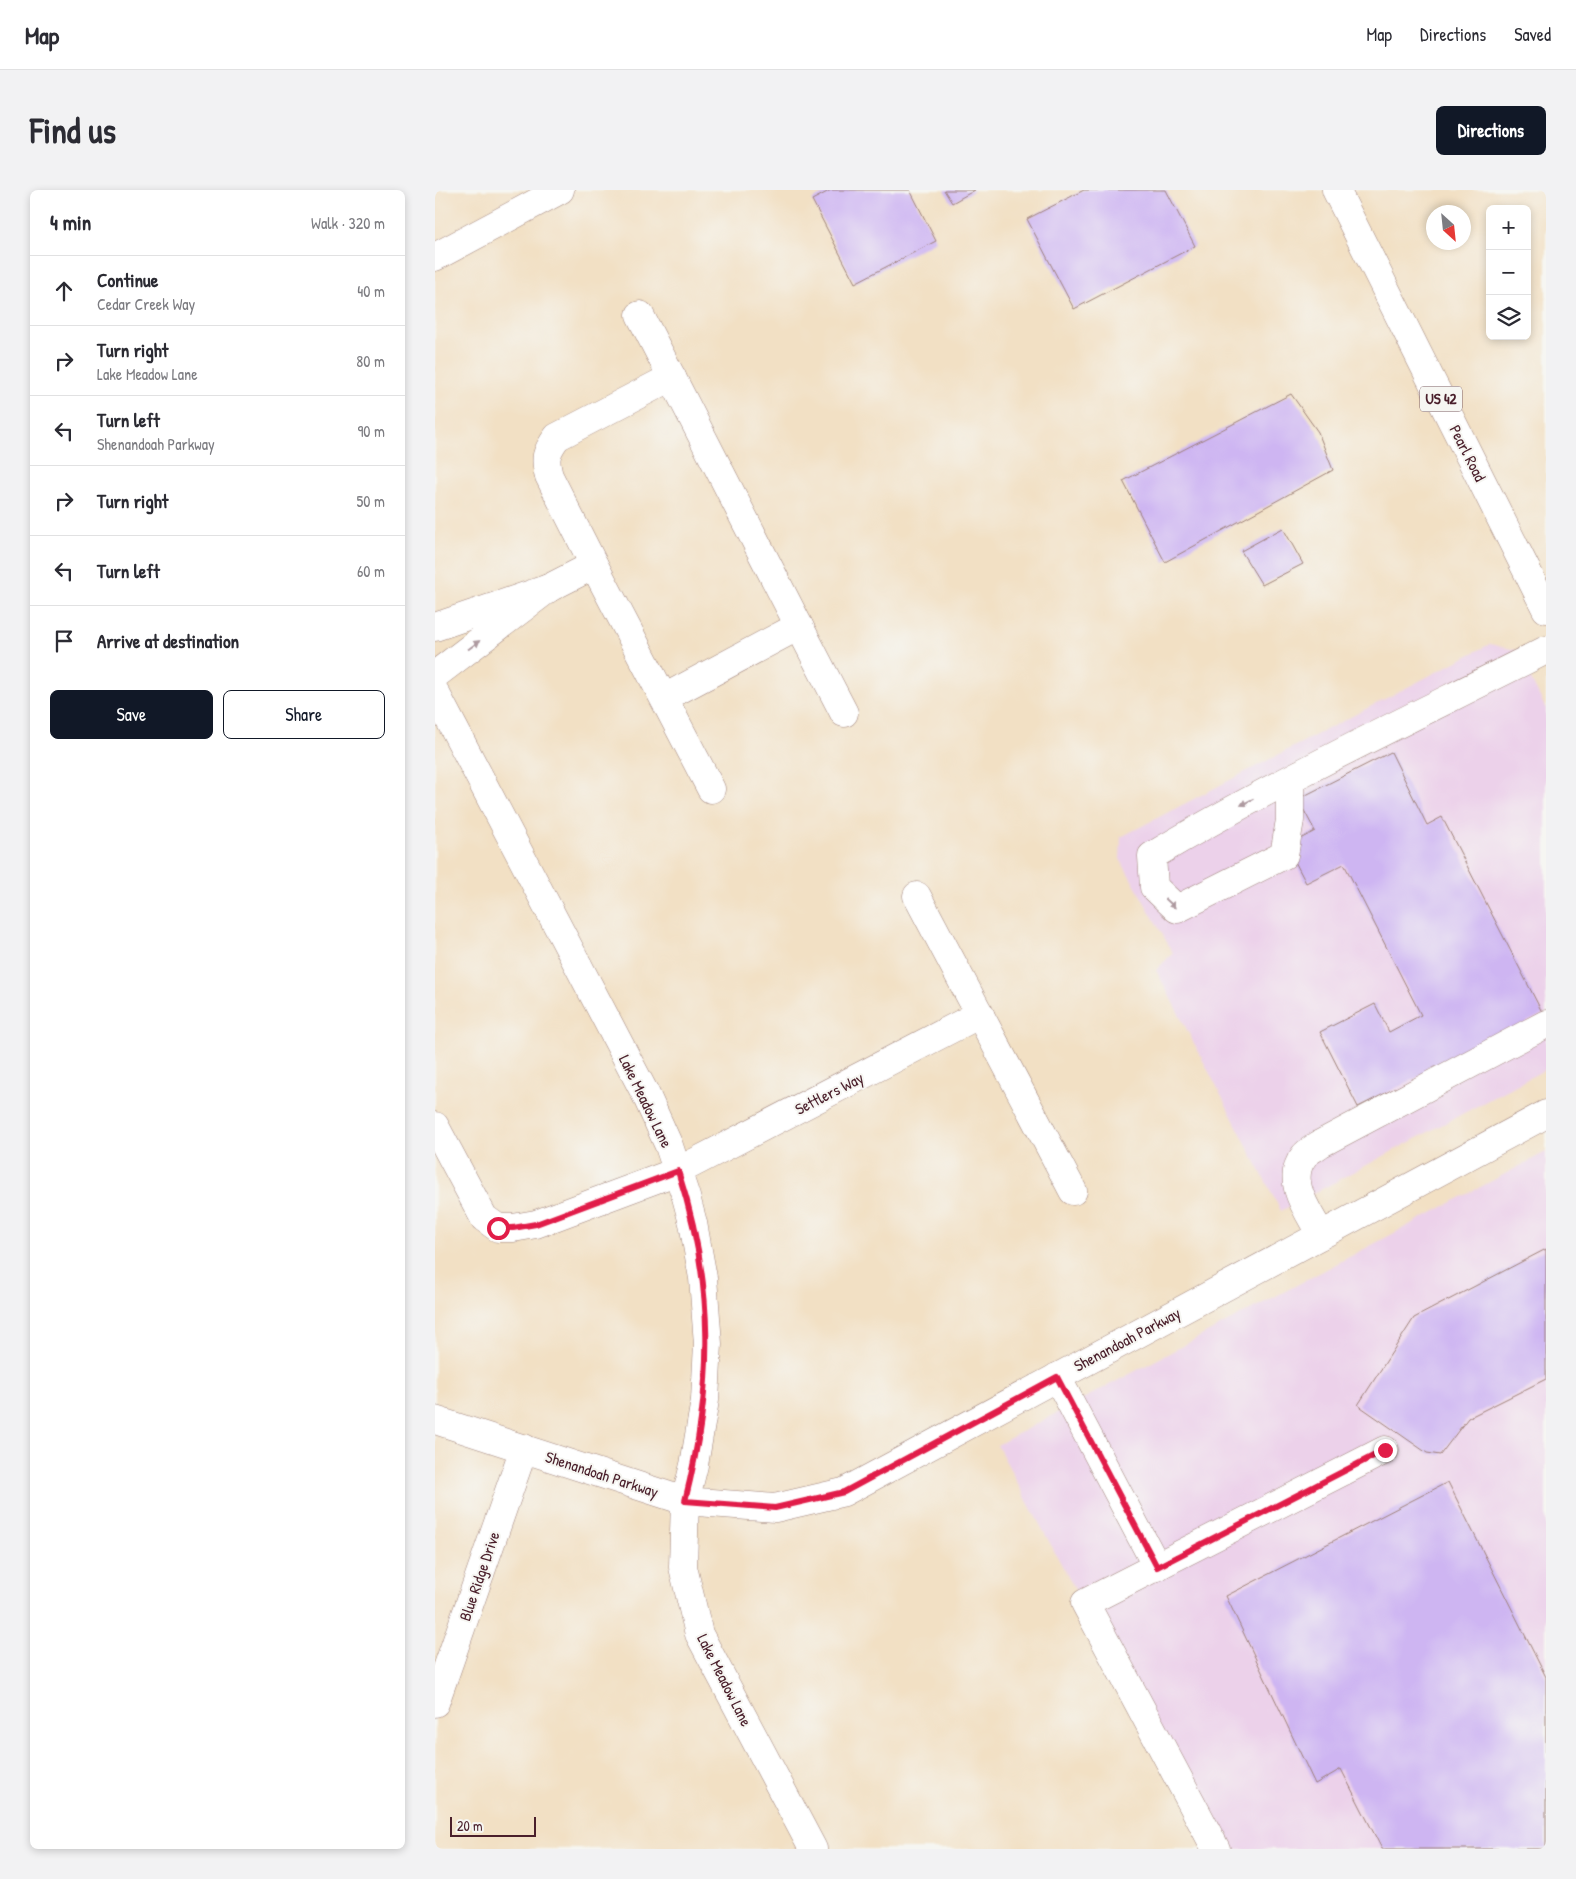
<!DOCTYPE html>
<meta charset="utf-8">
<style>
body{margin:0;font-family:"Patrick Hand",sans-serif;background:#f2f2f3;color:#2b2b33}
.controls{position:absolute;right:15px;top:15px;display:grid;overflow:hidden;border-radius:8px;box-shadow:0 2px 8px #0003}
.controls button{width:45px;height:45px;display:grid;place-items:center;padding:0;border:0;border-bottom:1px solid #e1e1e2;background:#fff;color:#2b2b33;font:25px sans-serif}
.compass{position:absolute;left:991px;top:15px;width:45px;height:45px;border-radius:50%;background:#fff;box-shadow:0 2px 8px #0003;rotate:153deg}
.scale{position:absolute;left:15px;bottom:12px;width:86px;box-sizing:border-box;padding-left:5px;border:2px solid #4a1f2b;border-top:0;font-size:14px;line-height:18px;white-space:nowrap;color:#4a1f2b;-webkit-text-stroke:4px #f6f6f2;paint-order:stroke}
.stop{position:absolute;width:15px;height:15px;margin:-11px;border:4px solid #e11d48;border-radius:50%;background:#fff}
.stop.end{background:#e11d48;border-color:#fff;box-shadow:0 1px 5px #0008}
.list{margin:0;padding:0;list-style:none}
h2{display:flex;justify-content:space-between;align-items:center;height:65px;margin:0;padding:0 20px;font-size:21px}
h2 small{font-size:16px;font-weight:400;color:#7c7c81}
.list li{display:grid;grid-template-columns:32px 1fr auto;gap:15px;align-items:center;box-sizing:border-box;height:70px;padding:0 20px;border-top:1px solid #e1e1e2}
.list b{display:block;font-size:19px;white-space:nowrap}
.list p{margin:0;font-size:16px;white-space:nowrap;color:#7c7c81}
.list em{font-size:16px;font-style:normal;color:#7c7c81}
.actions{display:flex;gap:10px;padding:15px 20px}
.actions a{flex:1;padding:11px 0;border:1px solid #111827;border-radius:8px;text-align:center;font-size:18px;color:#111827}
.actions .main{background:#111827;color:#fff}
.icon{flex:none;width:28px;height:28px;fill:none;stroke:currentColor;stroke-width:2;stroke-linecap:round;stroke-linejoin:round}
.map{position:relative;flex:none;width:1111px;height:1659px;overflow:hidden;border-radius:8px}
header{display:flex;align-items:center;gap:30px;box-sizing:border-box;height:70px;padding:0 25px;background:#fff;border-bottom:1px solid #e1e1e2}
header strong{font-size:24px}
nav{display:flex;gap:28px;margin-inline-start:auto;font-size:18px}
.intro{display:flex;align-items:center;justify-content:space-between;box-sizing:border-box;height:120px;padding:0 30px}
h1{margin:0;font-size:35px}
.button{padding:12px 22px;border-radius:8px;background:#111827;color:#fff;font-size:18px;font-weight:700}
main{display:flex;gap:30px;padding:0 30px}
aside{flex:1;background:#fff;border-radius:8px;box-shadow:0 2px 8px #0003}
.map>svg:first-child{display:block}
</style>
<header>
<strong>Map</strong>
<nav><a>Map</a><a>Directions</a><a>Saved</a></nav>
</header>
<div class="intro"><h1>Find us</h1><a class="button">Directions</a></div>
<main>
<aside>
<h2>4 min<small>Walk · 320 m</small></h2>
<ul class="list">
<li><svg class="icon" aria-label="ahead" viewBox="0 0 24 24"><path d="M12 20V5M6 11l6-6 6 6"/></svg><div><b>Continue</b><p>Cedar Creek Way</p></div><em>40 m</em></li>
<li><svg class="icon" aria-label="right" viewBox="0 0 24 24"><path d="M7 20v-9h11M14 6l5 5-5 5"/></svg><div><b>Turn right</b><p>Lake Meadow Lane</p></div><em>80 m</em></li>
<li><svg class="icon" aria-label="left" viewBox="0 0 24 24"><path d="M17 20v-9H6M10 6l-5 5 5 5"/></svg><div><b>Turn left</b><p>Shenandoah Parkway</p></div><em>90 m</em></li>
<li><svg class="icon" aria-label="right" viewBox="0 0 24 24"><path d="M7 20v-9h11M14 6l5 5-5 5"/></svg><div><b>Turn right</b></div><em>50 m</em></li>
<li><svg class="icon" aria-label="left" viewBox="0 0 24 24"><path d="M17 20v-9H6M10 6l-5 5 5 5"/></svg><div><b>Turn left</b></div><em>60 m</em></li>
<li><svg class="icon" aria-label="arrive" viewBox="0 0 24 24"><path d="M6 21V4h12l-3 4 3 4H6"/></svg><div><b>Arrive at destination</b></div></li>
</ul>
<div class="actions"><a class="main">Save</a><a>Share</a></div>
</aside>
<div class="map">
<svg width="1111" height="1659" viewBox="0 0 1111 1659">
<rect width="100%" height="100%" fill="#f6f6f2"/>
<filter id="ink" filterUnits="userSpaceOnUse"><feTurbulence type="fractalNoise" baseFrequency=".02" numOctaves="2"/><feDisplacementMap in="SourceGraphic" scale="10" xChannelSelector="R" yChannelSelector="G"/><feConvolveMatrix kernelMatrix="1 2 1 2 8 2 1 2 1" color-interpolation-filters="sRGB"/></filter>
<filter id="wash" filterUnits="userSpaceOnUse"><feTurbulence type="fractalNoise" baseFrequency=".0096" numOctaves="4" result="noise"/><feDisplacementMap in="SourceGraphic" scale="20" xChannelSelector="R" yChannelSelector="G"/><feGaussianBlur stdDeviation="1.12" result="paint"/><feColorMatrix in="noise" values="0 0 0 0 0 0 0 0 0 0 0 0 0 0 0 0 0 1.4 0 .05"/><feComposite in="paint" operator="in"/></filter>
<g filter="url(#wash)">
<rect width="100%" height="100%" fill="#f2e0c4"/>
<!-- built -->
<g fill="#ecd1ea">
<path d="M 1055,454 L 1081,460 L 1111,519 L 1111,879 L 846,1021 L 721,780 L 738,763 L 685,669 L 686,647 Z"/>
<path d="M 1111,962 L 1111,1659 L 780,1659 L 562,1255 Z"/>
</g>
<g id="blocks">
<!-- building -->
<g fill="#ceb5f2">
<path d="M 396,0 L 475,0 L 501,51 L 420,93 L 377,10 Z"/>
<path d="M 509,0 L 540,0 L 517,13 Z"/>
<path d="M 649,0 L 731,0 L 760,56 L 639,119 L 592,29 Z"/>
<path d="M 856,204 L 883,242 L 898,280 L 730,372 L 688,291 Z"/>
<path d="M 848,338 L 868,374 L 827,395 L 806,361 Z"/>
<path d="M 956,562 L 992,635 L 1007,627 L 1108,824 L 923,917 L 885,842 L 940,814 L 954,842 L 986,825 L 909,674 L 871,693 L 852,656 L 880,641 L 863,609 Z"/>
<path d="M 1111,1059 L 1111,1189 L 1033,1228 L 1005,1265 L 992,1263 L 923,1215 L 979,1128 Z"/>
<path d="M 1013,1292 L 1111,1487 L 1111,1659 L 947,1659 L 906,1579 L 880,1594 L 791,1406 Z"/>
</g>
</g>
</g>
<g filter="url(#ink)">
<use href="#blocks" fill-opacity="0" stroke="#9e8078" stroke-width="1"/>
<g fill="none" stroke-linecap="round" stroke-linejoin="round">
<!-- minor casing -->
<g stroke="#9e8078" stroke-width="29">
<g id="minor">
<path d="M 0,67 L 125,0"/>
<path d="M 205,125 L 364,436 L 229,508"/>
<path d="M 159,375 L 114,286 C 109,268 111,262 122,247 L 237,187"/>
<path d="M 114,398 L 159,375 L 276,599"/>
<path d="M 364,436 L 409,523"/>
<path d="M 0,437 L 114,398 L 0,485"/>
<path d="M 0,502 L 211,905 L 234,956 L 251,1007 L 258,1033 L 268,1088 L 273,1154 L 270,1210 L 259,1275 L 250,1311 L 248,1377 L 264,1444 L 378,1659"/>
<path d="M 855,590 L 855,630 L 849,665 L 742,719 L 719,697 L 717,666 C 844,590 979,527 1111,460"/>
<path d="M 482,706 L 638,1001"/>
<path d="M 0,936 L 49,1028 L 63,1038 L 78,1038 L 101,1034 L 243,981 L 545,824"/>
<path d="M 886,1045 C 874,1022 849,991 869,966 C 873,961 880,958 885,954 L 1111,834"/>
<path d="M 622,1187 L 722,1377"/>
<path d="M 0,1230 L 250,1311 L 340,1318 L 409,1302 L 1111,924"/>
<path d="M 0,1513 L 89,1258"/>
<path d="M 781,1659 L 650,1413 L 950,1260"/>
</g>
</g>
<!-- major casing -->
<g stroke="#9e8078" stroke-width="29">
<path id="major" d="M 901,0 L 1111,419"/>
</g>
<!-- minor -->
<use href="#minor" stroke="#fff" stroke-width="28"/>
<!-- major -->
<use href="#major" stroke="#fff" stroke-width="28"/>
</g>
<!-- one-way arrows -->
<defs><path id="oneway-solid" d="M-6-.8H1V-3.2L6.5 0L1 3.2V.8H-6Z" transform="scale(1.25)"/></defs>
<g fill="#ae9aa0">
<use href="#oneway-solid" transform="translate(39 455) rotate(-37)"/>
<use href="#oneway-solid" transform="translate(812 612) rotate(153)"/>
<use href="#oneway-solid" transform="translate(735 713) rotate(43)"/>
</g>
</g>
<g fill="none" stroke-linecap="round" stroke-linejoin="round" filter="url(#ink)">
<!-- route -->
<path stroke="#e11d48" stroke-width="6" d="M 63,1038 L 78,1038 L 101,1034 L 243,981 C 280,1094 279,1197 250,1311 L 340,1318 L 409,1302 L 622,1187 L 722,1377 L 950,1260"/>
</g>
<g text-anchor="middle" stroke-width="4" stroke-linejoin="round" paint-order="stroke">
<!-- shield labels -->
<rect fill="#f6f6f2" stroke="#7e6067" stroke-width="1" x="985" y="196.5" width="42" height="25" rx="4"/>
<g font-size="15" font-weight="bold" fill="#4a1f2b">
<text x="1006" y="214">US 42</text>
</g>
<!-- street labels -->
<g font-size="16" fill="#4a1f2b" stroke="#f6f6f2">
<text transform="translate(1033 263) rotate(63)" y="6">Pearl Road</text>
<text transform="translate(394 903) rotate(-27)" y="6">Settlers Way</text>
<text transform="translate(211 911) rotate(64)" y="6">Lake Meadow Lane</text>
<text transform="translate(692 1149) rotate(-28)" y="6">Shenandoah Parkway</text>
<text transform="translate(167 1284) rotate(18)" y="6">Shenandoah Parkway</text>
<text transform="translate(44 1386) rotate(-71)" y="6">Blue Ridge Drive</text>
<text transform="translate(290 1490) rotate(63)" y="6">Lake Meadow Lane</text>
</g>
</g>
</svg>
<div class="controls">
<button>+</button>
<button>−</button>
<button><svg class="icon" aria-label="layers" viewBox="0 0 24 24"><path d="M12 4l9 5-9 5-9-5zM3 14l9 5 9-5"/></svg></button>
</div>
<svg class="compass" viewBox="-18 -18 36 36"><path d="M0-13l5 13h-10z" fill="#e53935"/><path d="M0 13l5-13h-10z" fill="#7c7c81"/></svg>
<div class="scale">20 m</div>
<div class="stop" style="left:63px;top:1038px"></div>
<div class="stop end" style="left:950px;top:1260px"></div>
</div>
</main>
